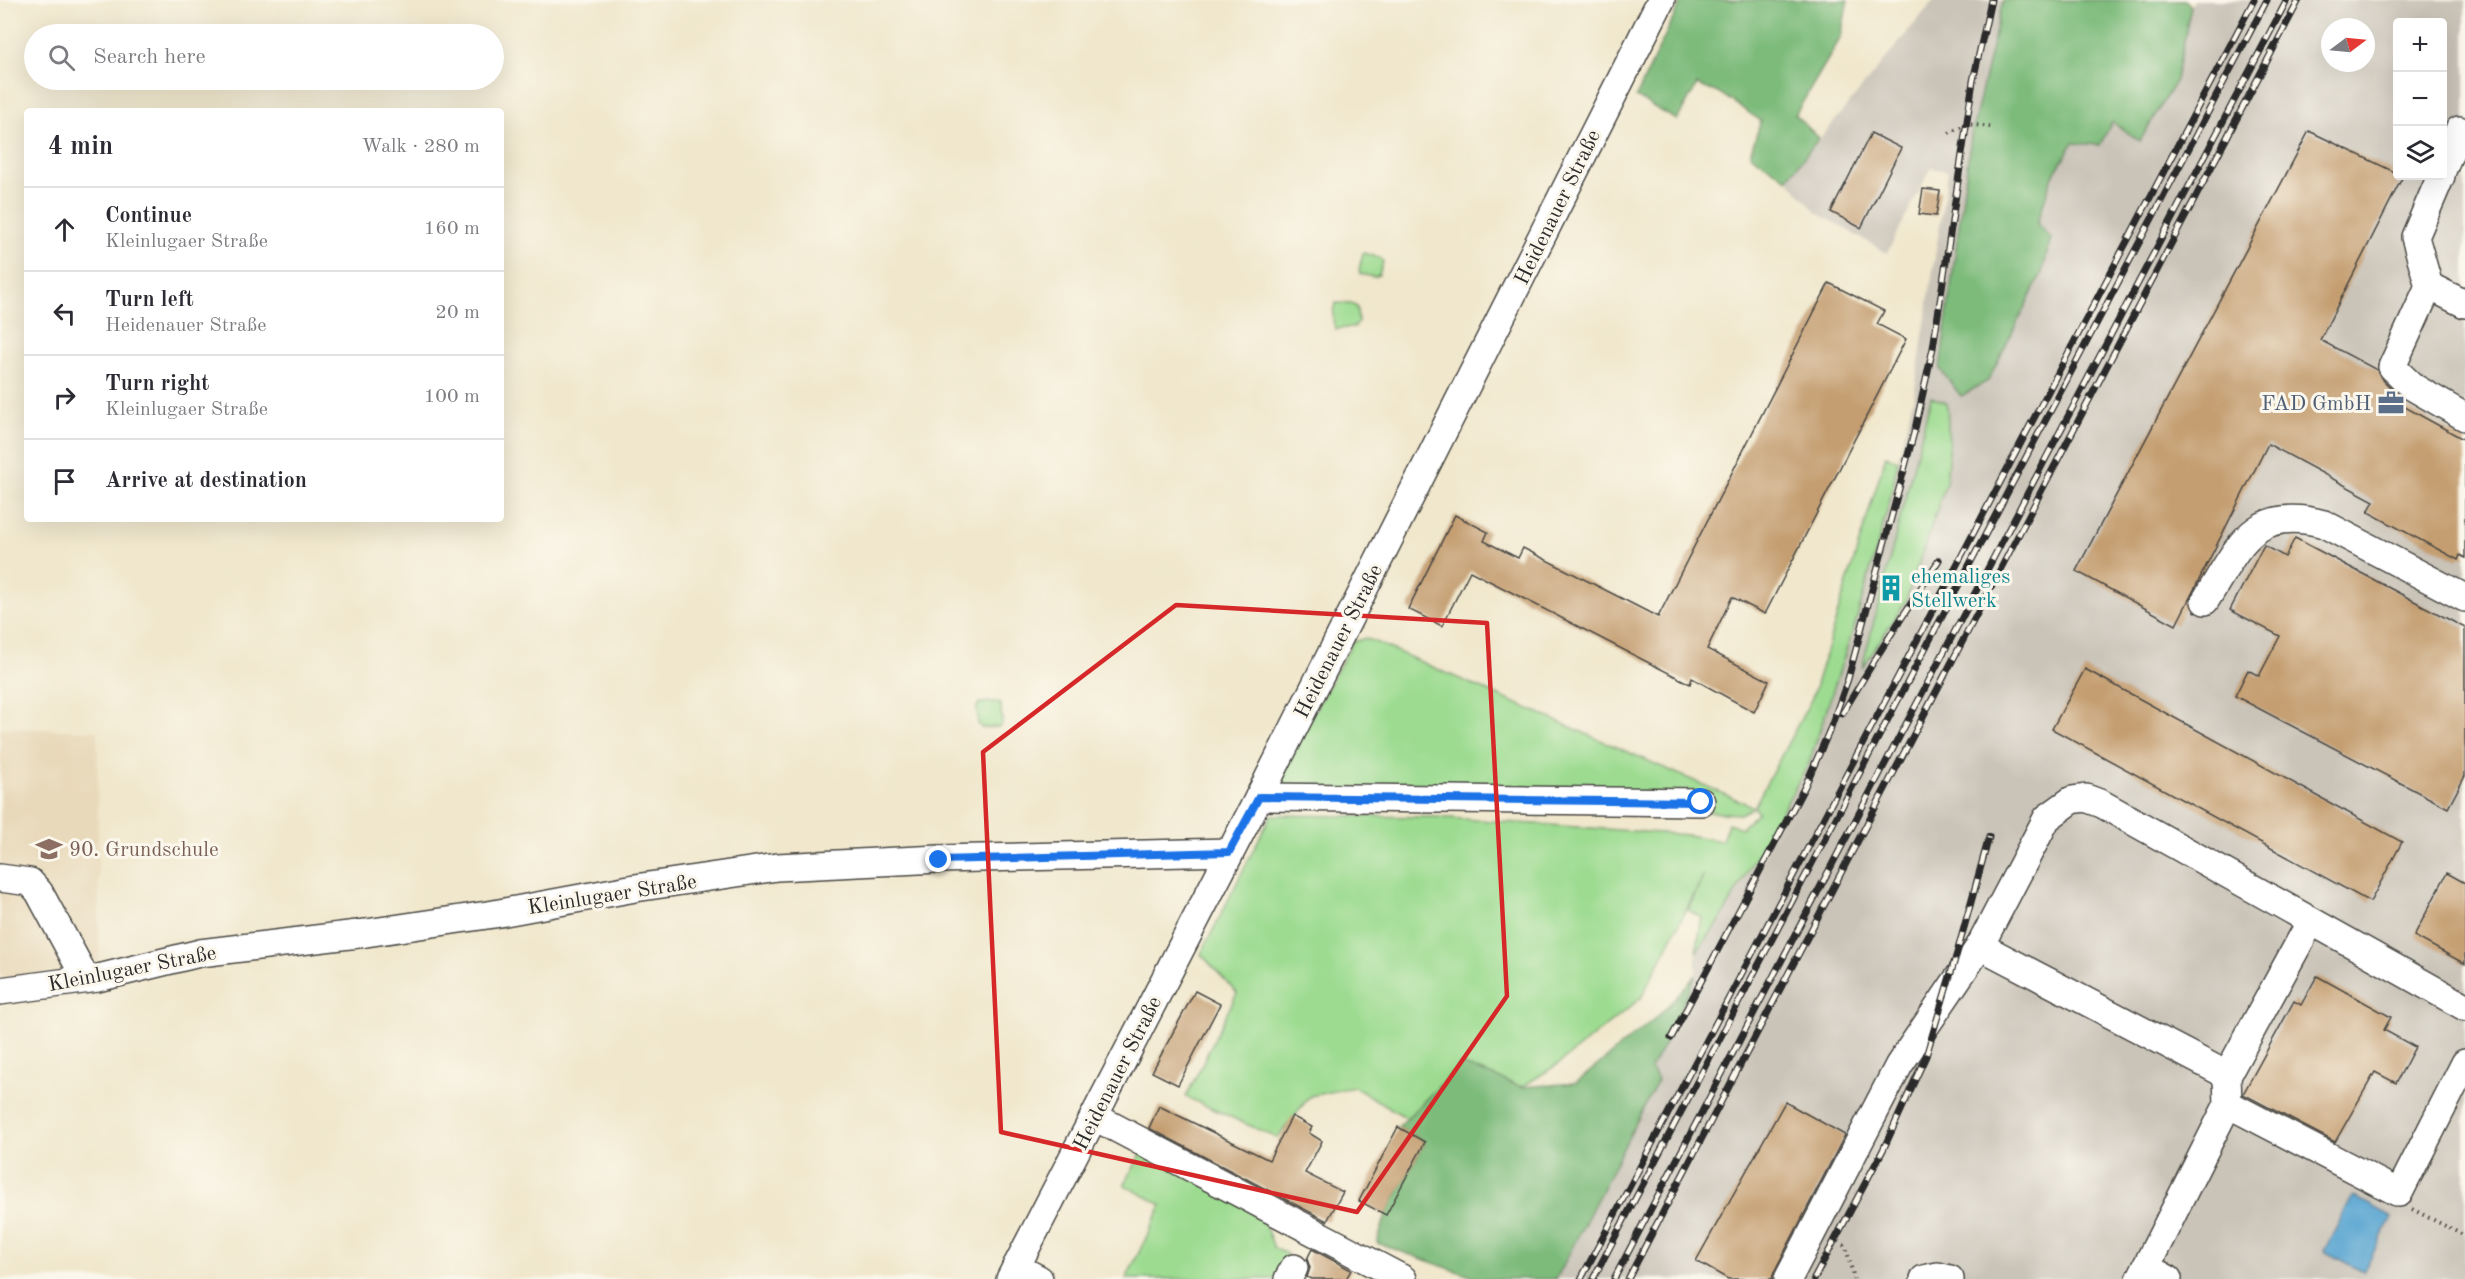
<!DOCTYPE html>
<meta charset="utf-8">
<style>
body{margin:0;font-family:"Old Standard TT",serif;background:#f2f2f3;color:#2b2b33}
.controls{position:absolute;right:18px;top:18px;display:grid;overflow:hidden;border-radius:6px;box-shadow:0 6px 24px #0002}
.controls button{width:54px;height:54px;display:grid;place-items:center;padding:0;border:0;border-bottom:2px solid #e1e1e2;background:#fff;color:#2b2b33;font:30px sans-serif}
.compass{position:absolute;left:2321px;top:18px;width:54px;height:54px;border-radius:50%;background:#fff;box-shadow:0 6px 24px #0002;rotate:74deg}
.stop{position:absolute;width:18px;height:18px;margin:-14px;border:4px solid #1a73e8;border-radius:50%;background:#fff}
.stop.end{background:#1a73e8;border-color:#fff;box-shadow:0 2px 6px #0008}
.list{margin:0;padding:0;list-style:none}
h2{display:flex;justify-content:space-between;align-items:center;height:78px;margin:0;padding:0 24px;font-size:26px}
h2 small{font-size:20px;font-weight:400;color:#7c7c81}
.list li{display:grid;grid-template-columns:39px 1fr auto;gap:18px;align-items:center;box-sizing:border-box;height:84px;padding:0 24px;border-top:2px solid #e1e1e2}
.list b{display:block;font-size:22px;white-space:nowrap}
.list p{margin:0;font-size:20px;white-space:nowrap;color:#7c7c81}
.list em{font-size:20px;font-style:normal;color:#7c7c81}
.icon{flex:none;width:33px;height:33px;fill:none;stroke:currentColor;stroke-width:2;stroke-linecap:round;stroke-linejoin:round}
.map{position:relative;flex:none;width:2465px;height:1279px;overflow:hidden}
.search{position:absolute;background:#fff;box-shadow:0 6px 24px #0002;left:24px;top:24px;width:480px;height:66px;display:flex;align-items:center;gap:15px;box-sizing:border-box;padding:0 21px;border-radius:33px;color:#7c7c81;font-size:22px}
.panel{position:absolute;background:#fff;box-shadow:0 6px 24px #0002;left:24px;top:108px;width:480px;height:414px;border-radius:6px}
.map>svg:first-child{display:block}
</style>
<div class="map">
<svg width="2465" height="1279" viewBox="0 0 2465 1279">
<rect width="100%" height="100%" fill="#fbf7ec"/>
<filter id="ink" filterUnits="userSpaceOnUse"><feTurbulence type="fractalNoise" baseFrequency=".0167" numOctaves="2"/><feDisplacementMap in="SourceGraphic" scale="12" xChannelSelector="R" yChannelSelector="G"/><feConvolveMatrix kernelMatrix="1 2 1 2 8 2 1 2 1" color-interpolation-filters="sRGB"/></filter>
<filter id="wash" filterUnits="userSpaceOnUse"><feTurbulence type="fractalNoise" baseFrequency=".008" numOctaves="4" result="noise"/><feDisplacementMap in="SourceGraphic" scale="24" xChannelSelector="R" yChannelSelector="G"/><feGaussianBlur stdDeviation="1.35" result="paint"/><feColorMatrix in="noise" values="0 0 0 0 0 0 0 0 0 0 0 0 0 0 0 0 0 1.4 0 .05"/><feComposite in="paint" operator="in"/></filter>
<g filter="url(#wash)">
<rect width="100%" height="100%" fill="#f0e7cc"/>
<!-- built -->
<path fill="#e8d9ba" d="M 0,728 L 97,731 L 99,967 L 0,978 Z"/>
<!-- industrial -->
<path fill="#c9c3b8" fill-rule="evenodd" d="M 1934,0 L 2003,0 L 1971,136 L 1940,369 L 1988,381 L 2042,273 L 2037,224 L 2051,179 L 2073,142 L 2112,122 L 2140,141 L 2176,80 L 2191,6 L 2194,0 L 2465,0 L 2465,1279 L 1556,1279 L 1657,1080 L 1651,1068 L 1665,1043 L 1696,975 L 1696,952 L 1746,877 L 1809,763 L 1856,621 L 1914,396 L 1948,171 L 1931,168 L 1887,253 L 1816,212 L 1787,179 ZM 2398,22 L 2442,22 L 2442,176 L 2398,176 ZM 2330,27 L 2366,27 L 2366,63 L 2330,63 Z"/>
<!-- green -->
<g fill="#9cdb90" stroke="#64835e" stroke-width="1.5">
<path d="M 1363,253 L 1380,258 L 1383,262 L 1379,275 L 1374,277 L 1360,274 L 1359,270 Z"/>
<path d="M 1336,303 L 1352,304 L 1357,307 L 1358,323 L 1355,327 L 1336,329 C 1332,323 1332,309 1336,303 Z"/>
<path d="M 1931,397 L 1947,403 L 1949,451 L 1946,483 L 1906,601 L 1862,668 Z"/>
<path d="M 1886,455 L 1898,461 L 1889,504 L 1856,621 L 1809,763 L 1718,924 L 1696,952 L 1702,918 L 1688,910 L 1704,875 L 1641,998 L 1560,1063 L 1522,1087 L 1461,1064 L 1407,1118 L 1354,1087 L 1310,1096 L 1277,1138 L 1186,1097 L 1237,993 L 1201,954 L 1271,815 L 1435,817 L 1688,835 L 1722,841 L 1728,823 L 1741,828 L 1758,812 L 1754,807 L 1740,814 L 1283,786 L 1281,771 L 1353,642 L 1366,638 L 1754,807 L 1812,698 Z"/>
<path d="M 998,702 L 1001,706 L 1002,724 L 999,727 L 982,728 L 978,724 L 977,706 L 980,703 Z"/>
<path d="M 1144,1149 L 1260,1212 L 1274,1248 L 1287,1254 L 1275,1279 L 1126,1279 L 1162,1205 L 1124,1185 Z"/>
</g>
<!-- forest -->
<g fill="#7dbb7a" stroke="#547352" stroke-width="1.5">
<path d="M 1682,0 L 1848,0 L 1841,37 L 1795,115 L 1819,138 L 1787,179 L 1750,154 L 1761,121 L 1721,94 L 1697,85 L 1677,120 L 1636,97 Z"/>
<path d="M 2003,0 L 2185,0 L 2191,6 L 2176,80 L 2140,141 L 2112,122 L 2100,145 L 2073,143 L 2051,179 L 2037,224 L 2051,238 L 2042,273 L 1988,381 L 1961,396 L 1940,369 L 1971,136 Z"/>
<path d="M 1696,975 L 1665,1043 L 1651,1068 L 1658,1080 L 1556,1279 L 1479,1279 L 1377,1243 L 1386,1215 L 1425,1142 L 1398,1127 L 1461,1064 L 1522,1087 L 1576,1083 L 1660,1014 Z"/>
</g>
<!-- water -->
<path fill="#58a5d1" stroke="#42687e" stroke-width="1.5" d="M 2353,1196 L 2392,1217 L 2363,1272 L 2324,1251 Z"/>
<g id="blocks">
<!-- building -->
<g fill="#c49e71">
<path d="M 2309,131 L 2403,176 L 2320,340 L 2377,370 L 2381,378 L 2397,394 L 2394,401 L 2465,440 L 2465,558 L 2460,555 L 2458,560 L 2368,512 L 2374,501 L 2268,444 L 2176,625 L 2076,571 Z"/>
<path d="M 1871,133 L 1901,148 L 1861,228 L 1831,212 Z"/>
<path d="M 1923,189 L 1940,191 L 1936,216 L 1919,214 Z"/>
<path d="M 1829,283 L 1884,311 L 1877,324 L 1906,339 L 1765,614 L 1732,597 L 1707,649 L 1769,681 L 1754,712 L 1692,678 L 1690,684 L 1470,571 L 1442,626 L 1408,609 L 1455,515 L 1488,532 L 1484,541 L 1518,558 L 1523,548 L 1658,617 Z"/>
<path d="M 2295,538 L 2465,628 L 2465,776 L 2448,808 L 2235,696 L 2248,670 L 2259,676 L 2280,636 L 2230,610 L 2264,545 L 2285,557 Z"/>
<path d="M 2085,669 L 2402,842 L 2370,902 L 2052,729 Z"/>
<path d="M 2447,873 L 2465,883 L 2465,964 L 2414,936 Z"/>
<path d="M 2317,976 L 2391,1017 L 2384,1030 L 2415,1047 L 2396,1083 L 2375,1072 L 2335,1142 L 2243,1094 L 2294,1001 L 2301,1005 Z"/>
<path d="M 1195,991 L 1220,1004 L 1178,1085 L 1152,1072 Z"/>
<path d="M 1785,1102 L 1845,1135 L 1774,1272 L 1772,1279 L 1728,1279 L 1696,1261 Z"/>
<path d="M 1159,1106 L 1269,1160 L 1292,1116 L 1312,1127 L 1309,1133 L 1322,1141 L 1305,1173 L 1343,1192 L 1327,1221 L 1149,1128 Z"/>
<path d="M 1398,1127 L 1425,1142 L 1386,1215 L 1359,1201 Z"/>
<path d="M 1312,1249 L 1351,1270 L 1346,1279 L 1311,1279 L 1307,1277 L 1310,1268 L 1307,1259 Z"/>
</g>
</g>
</g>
<g filter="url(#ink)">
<use href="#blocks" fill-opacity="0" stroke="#494743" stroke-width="1.5"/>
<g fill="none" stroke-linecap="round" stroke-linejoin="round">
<!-- minor casing -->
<g stroke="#494743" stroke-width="30">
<g id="minor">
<path d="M 2442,171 L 2459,130 L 2465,133"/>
<path d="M 2441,176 L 2415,237 L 2429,286 L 2465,304"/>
<path d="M 2429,286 L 2392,367 L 2413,387 L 2465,417"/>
<path d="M 2205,601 C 2238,549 2251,504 2324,524 L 2465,598"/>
<path d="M 1259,797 L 1701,802"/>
<path d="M 0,878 L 30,882 L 39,892 L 86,979"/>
<path d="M 1980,946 L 2227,1075"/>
<path d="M 0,991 L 98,978 L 200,953 L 366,933 L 494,914 L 635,888 L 777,867 L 939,859 L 1229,852"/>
<path d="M 2228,1104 L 2399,1193 L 2465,1063"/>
<path d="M 1095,1117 L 1403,1279"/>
<path d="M 1016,1267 L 1039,1279"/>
<path d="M 2146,1267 L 2168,1279"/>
<path d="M 1010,1279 L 1259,797 L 1661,0"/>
<path d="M 1288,1279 L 1294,1268"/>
<path d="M 1788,1279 L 1899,1065 L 1980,946 L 2047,818 L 2072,800 L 2086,798 L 2102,804 L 2465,1007"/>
<path d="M 1924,1279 L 1938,1276 L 1950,1279"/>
<path d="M 2140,1279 L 2228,1104 L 2227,1075 L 2311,921"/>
</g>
</g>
<!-- path -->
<g stroke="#494743" stroke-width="4" stroke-dasharray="1.5 4.5" stroke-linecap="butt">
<path d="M 1949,133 L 1967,124 L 1991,127"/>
<path d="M 2412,1209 L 2465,1236"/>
<path d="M 1834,1237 L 1846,1247 L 1854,1279"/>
</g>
<!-- minor -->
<use href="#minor" stroke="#fff" stroke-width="27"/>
<!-- rail casing -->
<g stroke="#2b2b2b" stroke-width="7">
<g id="rail">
<path d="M 1842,714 L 1879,653 L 1939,560"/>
<path d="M 1671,1038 L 1805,786 L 1831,727 L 1848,679 L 1915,429 L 1933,348 L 1973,81 L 1991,0"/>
<path d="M 1581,1279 L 2254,0"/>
<path d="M 1593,1279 L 2267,0"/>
<path d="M 1614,1279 L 2287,0"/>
<path d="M 1628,1279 L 2299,0"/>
<path d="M 1814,1279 L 1883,1150 L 1926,1056 L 1957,953 L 1989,837"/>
</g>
</g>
<!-- rail -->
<use href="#rail" stroke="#fbf7ec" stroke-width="4.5" stroke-dasharray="14" stroke-linecap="butt"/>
</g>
</g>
<g fill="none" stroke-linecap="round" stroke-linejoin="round" filter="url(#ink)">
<!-- route -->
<path stroke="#1a73e8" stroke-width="8" d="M 939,860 L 1229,852 L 1259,797 L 1701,802"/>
</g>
<!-- marked area -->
<path fill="none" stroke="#d62828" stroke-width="4.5" stroke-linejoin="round" d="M 1176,605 L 1487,623 L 1507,996 L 1357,1212 L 1001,1132 L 983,752 Z"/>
<!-- icons -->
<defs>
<g id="office-bare" transform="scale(2.07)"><path d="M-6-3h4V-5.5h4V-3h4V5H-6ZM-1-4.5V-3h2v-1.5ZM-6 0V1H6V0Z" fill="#5c6f8a" stroke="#fbf7ec" stroke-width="2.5" paint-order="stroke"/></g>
<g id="building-bare" transform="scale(2.07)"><path d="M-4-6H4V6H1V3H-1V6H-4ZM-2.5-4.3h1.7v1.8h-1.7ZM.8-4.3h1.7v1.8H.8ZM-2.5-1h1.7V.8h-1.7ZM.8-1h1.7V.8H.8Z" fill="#0f9aa8" stroke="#fbf7ec" stroke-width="2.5" paint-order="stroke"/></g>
<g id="school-bare" transform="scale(2.07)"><path d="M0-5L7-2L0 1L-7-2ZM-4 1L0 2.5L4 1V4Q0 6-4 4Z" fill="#8d6e63" stroke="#fbf7ec" stroke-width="2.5" paint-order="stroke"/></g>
</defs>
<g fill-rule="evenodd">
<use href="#office-bare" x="2391" y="403"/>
<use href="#building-bare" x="1891" y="588"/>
<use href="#school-bare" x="49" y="849"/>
</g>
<g text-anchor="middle" stroke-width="6" stroke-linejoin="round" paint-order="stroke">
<!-- street labels -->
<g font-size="21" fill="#2b2b2b" stroke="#fbf7ec">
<text transform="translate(1557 207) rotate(-64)" y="7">Heidenauer Straße</text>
<text transform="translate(1338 641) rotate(-63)" y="7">Heidenauer Straße</text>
<text transform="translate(612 894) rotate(-9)" y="7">Kleinlugaer Straße</text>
<text transform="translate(132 968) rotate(-11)" y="7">Kleinlugaer Straße</text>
<text transform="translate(1117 1073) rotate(-63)" y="7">Heidenauer Straße</text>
</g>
<!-- service labels -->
<g font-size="21" fill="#4e5e75" stroke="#fbf7ec" text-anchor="end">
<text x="2371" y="410">FAD GmbH</text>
</g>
<!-- culture labels -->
<g font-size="21" fill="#0d838f" stroke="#fbf7ec" text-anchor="start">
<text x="1911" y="583">ehemaliges<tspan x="1911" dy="24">Stellwerk</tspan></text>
</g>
<!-- education labels -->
<g font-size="21" fill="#785e54" stroke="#fbf7ec" text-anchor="start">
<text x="69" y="856">90. Grundschule</text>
</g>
</g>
</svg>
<div class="controls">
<button>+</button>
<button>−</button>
<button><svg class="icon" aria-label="layers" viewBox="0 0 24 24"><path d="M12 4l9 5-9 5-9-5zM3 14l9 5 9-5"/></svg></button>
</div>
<svg class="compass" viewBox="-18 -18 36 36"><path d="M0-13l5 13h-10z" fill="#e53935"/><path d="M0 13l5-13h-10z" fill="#7c7c81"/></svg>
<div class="stop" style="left:1701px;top:802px"></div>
<div class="stop end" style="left:939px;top:860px"></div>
<div class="search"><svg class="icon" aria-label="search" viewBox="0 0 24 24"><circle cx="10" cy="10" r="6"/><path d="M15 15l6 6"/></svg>Search here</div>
<section class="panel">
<h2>4 min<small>Walk · 280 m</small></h2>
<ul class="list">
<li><svg class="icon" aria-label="ahead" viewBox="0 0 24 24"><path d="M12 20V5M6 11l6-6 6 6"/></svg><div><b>Continue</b><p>Kleinlugaer Straße</p></div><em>160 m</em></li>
<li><svg class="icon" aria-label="left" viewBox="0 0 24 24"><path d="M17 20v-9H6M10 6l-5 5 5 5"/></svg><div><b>Turn left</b><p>Heidenauer Straße</p></div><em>20 m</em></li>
<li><svg class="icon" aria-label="right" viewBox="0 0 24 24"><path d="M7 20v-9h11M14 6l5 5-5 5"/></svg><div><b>Turn right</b><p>Kleinlugaer Straße</p></div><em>100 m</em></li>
<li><svg class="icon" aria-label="arrive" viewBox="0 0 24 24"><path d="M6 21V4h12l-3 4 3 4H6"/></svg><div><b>Arrive at destination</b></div></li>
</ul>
</section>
</div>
